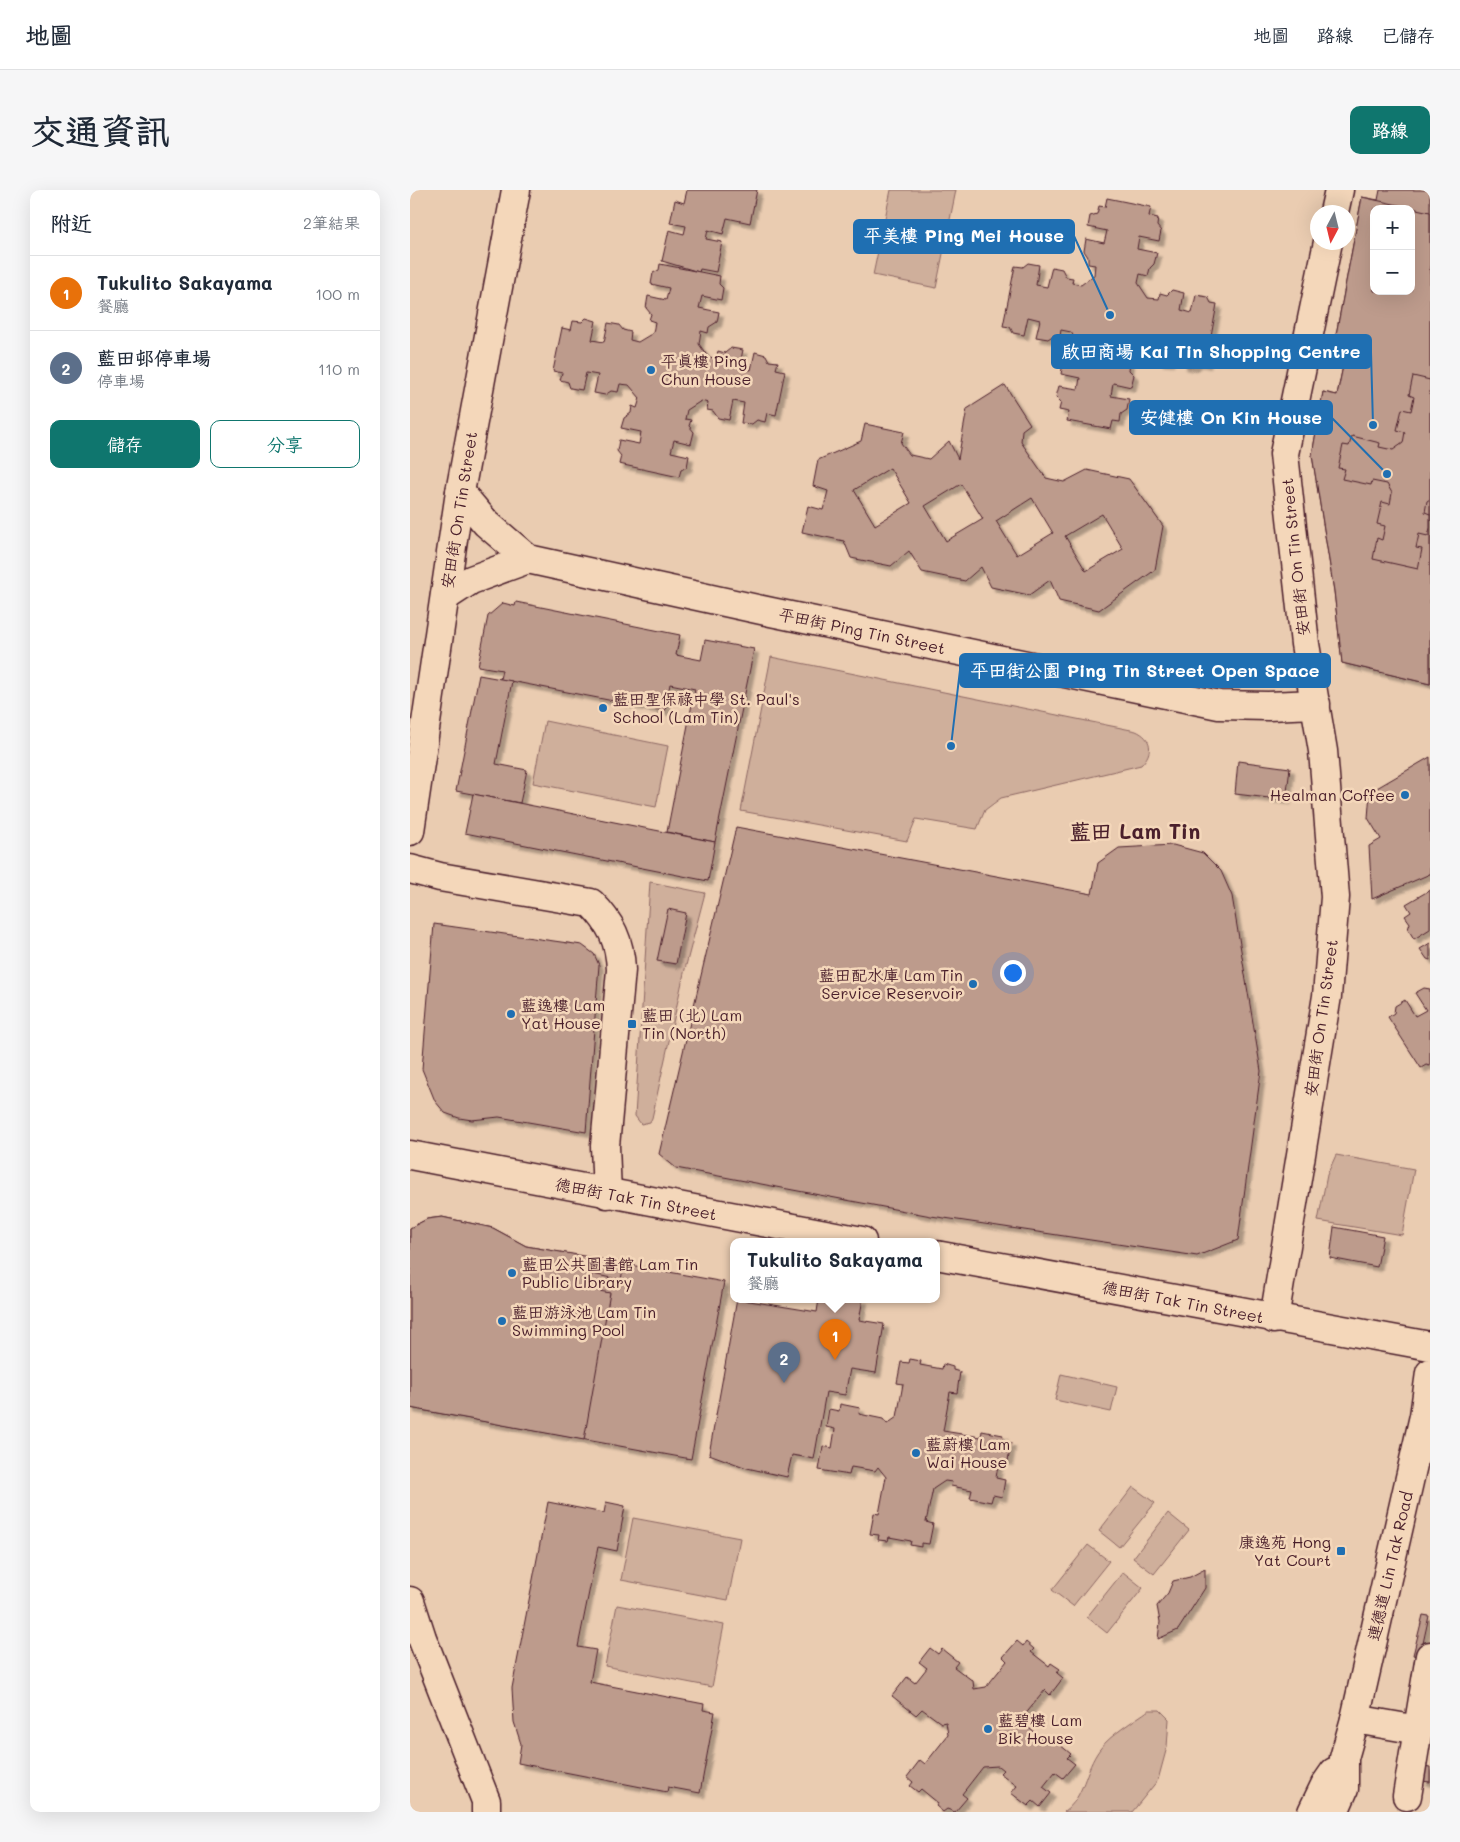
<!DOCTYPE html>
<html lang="zh-TW">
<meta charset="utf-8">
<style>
body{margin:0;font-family:Mali,"LXGW WenKai TC",sans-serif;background:#f6f6f7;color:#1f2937}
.controls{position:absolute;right:15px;top:15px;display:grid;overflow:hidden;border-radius:10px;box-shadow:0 5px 20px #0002}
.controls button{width:45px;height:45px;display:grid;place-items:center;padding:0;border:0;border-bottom:1px solid #e0e1e3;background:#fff;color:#1f2937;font:25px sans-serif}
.compass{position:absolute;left:900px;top:15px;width:45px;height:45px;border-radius:50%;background:#fff;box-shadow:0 5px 20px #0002;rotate:187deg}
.you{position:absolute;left:602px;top:782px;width:18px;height:18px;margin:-12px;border:4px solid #fff;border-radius:50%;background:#1a73e8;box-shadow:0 0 0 8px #1a73e833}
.badge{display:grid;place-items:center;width:32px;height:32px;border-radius:50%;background:#0f766e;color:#fff;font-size:16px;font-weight:700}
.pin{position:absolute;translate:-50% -41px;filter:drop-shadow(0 1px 2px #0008)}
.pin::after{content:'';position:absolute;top:26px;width:18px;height:15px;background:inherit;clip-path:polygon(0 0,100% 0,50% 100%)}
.popup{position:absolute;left:320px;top:1048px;width:210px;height:65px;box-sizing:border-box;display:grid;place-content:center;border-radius:10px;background:#fff;filter:drop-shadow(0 1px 4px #0005);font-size:16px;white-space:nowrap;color:#747a83}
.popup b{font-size:19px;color:#1f2937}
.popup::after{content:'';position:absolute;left:50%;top:100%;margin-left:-10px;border:10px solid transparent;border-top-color:#fff}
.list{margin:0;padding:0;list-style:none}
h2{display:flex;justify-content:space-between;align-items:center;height:65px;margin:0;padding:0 20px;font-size:21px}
h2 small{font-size:16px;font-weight:400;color:#747a83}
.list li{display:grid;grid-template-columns:32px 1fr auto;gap:15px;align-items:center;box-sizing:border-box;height:75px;padding:0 20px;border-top:1px solid #e0e1e3}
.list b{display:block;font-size:19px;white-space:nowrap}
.list p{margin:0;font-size:16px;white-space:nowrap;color:#747a83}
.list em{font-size:16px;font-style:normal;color:#747a83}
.actions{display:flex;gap:10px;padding:15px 20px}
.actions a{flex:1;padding:11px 0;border:1px solid #0f766e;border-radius:10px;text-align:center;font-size:18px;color:#0f766e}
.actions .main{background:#0f766e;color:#fff}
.map{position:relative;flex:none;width:1020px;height:1622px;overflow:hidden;border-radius:10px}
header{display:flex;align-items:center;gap:30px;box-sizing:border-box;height:70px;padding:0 25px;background:#fff;border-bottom:1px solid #e0e1e3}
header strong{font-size:24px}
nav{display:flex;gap:28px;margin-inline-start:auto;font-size:18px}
.intro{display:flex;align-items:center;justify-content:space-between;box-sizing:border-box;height:120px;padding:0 30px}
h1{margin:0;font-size:35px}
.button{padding:12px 22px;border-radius:10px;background:#0f766e;color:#fff;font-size:18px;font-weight:700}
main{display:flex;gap:30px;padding:0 30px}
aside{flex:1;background:#fff;border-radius:10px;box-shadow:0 5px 20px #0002}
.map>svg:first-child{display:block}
</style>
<header>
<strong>地圖</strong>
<nav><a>地圖</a><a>路線</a><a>已儲存</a></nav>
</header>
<div class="intro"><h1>交通資訊</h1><a class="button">路線</a></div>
<main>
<aside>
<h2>附近<small>2筆結果</small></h2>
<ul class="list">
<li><span class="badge" style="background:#e8710a">1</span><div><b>Tukulito Sakayama</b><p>餐廳</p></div><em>100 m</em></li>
<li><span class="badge" style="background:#5c6f8a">2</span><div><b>藍田邨停車場</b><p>停車場</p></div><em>110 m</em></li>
</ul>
<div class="actions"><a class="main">儲存</a><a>分享</a></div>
</aside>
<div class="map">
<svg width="1020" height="1622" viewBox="0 0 1020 1622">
<defs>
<filter id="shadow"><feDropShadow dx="4.5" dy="4.5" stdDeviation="1" flood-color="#0004"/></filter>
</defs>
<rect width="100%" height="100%" fill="#eaccb1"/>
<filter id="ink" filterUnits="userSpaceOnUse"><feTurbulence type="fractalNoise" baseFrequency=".02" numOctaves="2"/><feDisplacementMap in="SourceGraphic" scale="10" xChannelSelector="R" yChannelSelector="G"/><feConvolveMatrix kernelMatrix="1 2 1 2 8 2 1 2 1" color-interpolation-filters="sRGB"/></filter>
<g filter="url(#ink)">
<!-- green -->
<g fill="#cfaf9b" stroke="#8c6763">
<path d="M 481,0 L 546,0 L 526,98 L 463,85 Z"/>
<path d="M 361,467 L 726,541 C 742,548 744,562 731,575 L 591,608 L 575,620 L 567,639 L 506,629 L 497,651 L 331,621 Z"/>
<path d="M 135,531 L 258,556 L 246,617 L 123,593 Z"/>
<path d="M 240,692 L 295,703 L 274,783 L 242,928 L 240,932 L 231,934 L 225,926 Z"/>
<path d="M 926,965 L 1004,979 L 992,1045 L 908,1031 L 917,985 Z"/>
<path d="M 651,1184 L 707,1197 L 701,1222 L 645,1210 Z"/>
<path d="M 723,1297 L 745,1313 L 709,1357 L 689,1341 Z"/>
<path d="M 758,1323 L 779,1340 L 744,1384 L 723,1368 Z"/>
<path d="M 223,1328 L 330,1348 L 318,1410 L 211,1390 Z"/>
<path d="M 678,1355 L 699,1371 L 663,1416 L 642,1400 Z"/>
<path d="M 713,1382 L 733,1398 L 697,1443 L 677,1427 Z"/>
<path d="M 207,1415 L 314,1435 L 302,1497 L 195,1476 Z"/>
<path d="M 739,1520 L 750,1520 L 759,1529 L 757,1557 L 748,1590 L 722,1622 L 654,1622 C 675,1607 674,1580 690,1559 C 700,1545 725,1530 739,1520 Z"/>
</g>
<!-- building -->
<g fill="#bd9b8c" stroke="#4a1f2b" fill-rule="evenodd" filter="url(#shadow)">
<path d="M 277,0 L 347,0 L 340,33 L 317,28 L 313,44 L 298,40 L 296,49 L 312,52 L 306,82 L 290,79 L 289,82 L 252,71 L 259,40 L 274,44 L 276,36 L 260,33 L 265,10 L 274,13 Z"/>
<path d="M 970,0 L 1020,0 L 1020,494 L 932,473 L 924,401 L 902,265 L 913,202 L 927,205 L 938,152 L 925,150 L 952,7 L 968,10 ZM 964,19 L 1001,19 L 1001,101 L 964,101 Z"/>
<path d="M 952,7 L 1020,22 L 1020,494 L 932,473 L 924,401 L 902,265 L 913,202 L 927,205 L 938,152 L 925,150 ZM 964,19 L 1001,19 L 1001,101 L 964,101 Z"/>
<path d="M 697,8 L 741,17 L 739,26 L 748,28 L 747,36 L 751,41 L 749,51 L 729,47 L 727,59 L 747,63 L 744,74 L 740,78 L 738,86 L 730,84 L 728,93 L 738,108 L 749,109 L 750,103 L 757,105 L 762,100 L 774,103 L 771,120 L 782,123 L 786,105 L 798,107 L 801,113 L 807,114 L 796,174 L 788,172 L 783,177 L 772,175 L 775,155 L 763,153 L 759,172 L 749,171 L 745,163 L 738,162 L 739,155 L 727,153 L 714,163 L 713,171 L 720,172 L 719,180 L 724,185 L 721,197 L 703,193 L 701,206 L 719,209 L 717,220 L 711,224 L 710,232 L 703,231 L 701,239 L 657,231 L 659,222 L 649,220 L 651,212 L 646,207 L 649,196 L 668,199 L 670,188 L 651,184 L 653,173 L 660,169 L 660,162 L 667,163 L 669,155 L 661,142 L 651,140 L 650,146 L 644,145 L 638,149 L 626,147 L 630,130 L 618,127 L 614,145 L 603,143 L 600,137 L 593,136 L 605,76 L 613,77 L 618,73 L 629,75 L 626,95 L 637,97 L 642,77 L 652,79 L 656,87 L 663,88 L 662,93 L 671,95 L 684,85 L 685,75 L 678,74 L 678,67 L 674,61 L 676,49 L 694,53 L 697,41 L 678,37 L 680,26 L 687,24 L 689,16 L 695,17 Z"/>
<path d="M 250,74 L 310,86 L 309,94 L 313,98 L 311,110 L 292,106 L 289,118 L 309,122 L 307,132 L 299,137 L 298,143 L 291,141 L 289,154 L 298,167 L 306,168 L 308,161 L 315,163 L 321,158 L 333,160 L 329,178 L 341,180 L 345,162 L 356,165 L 359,171 L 368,172 L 366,179 L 375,181 L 366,225 L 357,223 L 355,232 L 347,230 L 342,234 L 331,233 L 334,213 L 323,211 L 319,230 L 308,228 L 303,221 L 297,220 L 298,213 L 291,211 L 277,220 L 275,229 L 281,230 L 279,236 L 284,242 L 281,254 L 264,250 L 261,262 L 279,266 L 277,277 L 271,280 L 269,287 L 209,274 L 211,266 L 207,261 L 209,250 L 229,254 L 231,242 L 211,238 L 214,228 L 221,223 L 222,216 L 227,218 L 230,208 L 219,195 L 210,194 L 208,202 L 201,201 L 195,205 L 184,203 L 188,185 L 176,183 L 172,200 L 160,198 L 158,192 L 150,190 L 152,183 L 143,181 L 152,138 L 161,140 L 163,131 L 172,132 L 176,128 L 186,131 L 182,150 L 194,152 L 198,133 L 209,135 L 213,140 L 221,142 L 220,150 L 228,152 L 243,143 L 245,132 L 239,130 L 241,124 L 236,118 L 238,106 L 256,110 L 259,98 L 241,94 L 243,83 L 249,80 Z"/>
<path d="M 1003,186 L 1020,190 L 1020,309 L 1017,311 L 1015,322 L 1020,324 L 1020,338 L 1018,346 L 1009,344 L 1006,358 L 1012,359 L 1008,379 L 963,369 L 967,348 L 972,350 L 975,336 L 967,334 L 972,312 L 980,314 L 982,303 L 977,294 L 962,291 L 961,295 L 932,289 L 935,279 L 928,278 L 933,255 L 939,256 L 942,246 L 970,253 L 969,257 L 983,260 L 993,253 L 995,242 L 987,240 L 992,219 L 1001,221 L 1004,207 L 999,205 Z"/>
<path d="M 595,195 L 620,234 L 612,240 L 611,252 L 636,288 L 654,292 L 677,280 L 719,289 L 753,336 L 745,380 L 689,420 L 649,411 L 640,390 L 619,405 L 581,397 L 571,377 L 555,391 L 512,382 L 499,361 L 481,376 L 441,368 L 434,351 L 392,342 L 398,316 L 413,320 L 418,301 L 403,296 L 408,270 L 451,251 L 455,234 L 494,242 L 491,253 L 500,265 L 519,269 L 539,251 L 548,269 L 557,219 ZM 480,278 L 501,313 L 465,335 L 444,300 ZM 551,294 L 573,329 L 536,351 L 515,316 ZM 622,308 L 643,343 L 607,365 L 586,331 ZM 692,324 L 713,359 L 676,381 L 655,346 Z"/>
<path d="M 106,412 L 270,445 L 266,465 L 291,470 L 295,450 L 344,459 L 305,652 L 257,642 L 285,499 L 260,494 L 255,521 L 90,489 L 92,480 L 68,476 L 78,426 L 93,413 L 105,416 Z"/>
<path d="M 69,485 L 102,491 L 86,574 L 117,580 L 110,613 L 46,601 Z"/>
<path d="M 1020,567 L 1020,684 L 962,709 L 959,656 L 971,649 L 958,628 L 960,602 Z"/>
<path d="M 828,571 L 880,578 L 876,610 L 825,604 Z"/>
<path d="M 63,604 L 305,652 L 298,691 L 55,643 Z"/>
<path d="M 326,637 L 682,704 L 688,673 L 709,658 L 763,655 L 793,663 L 811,681 L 822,706 L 851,881 L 828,1050 L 787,1066 L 521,1026 L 266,978 L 249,964 Z"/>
<path d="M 1020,700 L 1020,739 L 1004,749 L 998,739 L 1000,733 L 995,726 L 1001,722 L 996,714 Z"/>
<path d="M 258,719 L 276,723 L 266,774 L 247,771 Z"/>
<path d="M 24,734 L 172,755 L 184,764 L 189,775 L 176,942 L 89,927 L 62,930 L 49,928 L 35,923 L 25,911 L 12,879 Z"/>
<path d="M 1020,753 L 1020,770 L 1017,769 L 1010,759 Z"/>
<path d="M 1014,798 L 1020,799 L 1020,876 L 1016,875 L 1011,878 L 978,827 L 984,823 L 985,816 L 995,810 L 1005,826 L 1016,820 L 1005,803 Z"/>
<path d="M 32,1027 L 83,1038 L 116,1056 L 314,1092 L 281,1269 L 0,1218 L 0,1038 L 17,1029 Z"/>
<path d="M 32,1027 L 83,1038 L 116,1056 L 214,1073 L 211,1090 L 182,1084 L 179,1099 L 200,1103 L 174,1250 L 0,1218 L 0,1038 L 17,1029 Z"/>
<path d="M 924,1037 L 973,1046 L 967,1077 L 920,1068 Z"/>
<path d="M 327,1109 L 407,1122 L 409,1109 L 453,1109 L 449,1130 L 474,1134 L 466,1183 L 440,1179 L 435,1205 L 416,1202 L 404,1269 L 382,1265 L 377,1287 L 337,1278 L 299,1264 Z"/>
<path d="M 500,1169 L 511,1171 L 510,1175 L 532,1179 L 533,1174 L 543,1177 L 543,1180 L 550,1182 L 547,1203 L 540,1202 L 533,1241 L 571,1247 L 572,1241 L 593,1245 L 592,1251 L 601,1253 L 598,1271 L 589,1269 L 586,1288 L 595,1290 L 592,1307 L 583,1305 L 581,1312 L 560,1308 L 562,1300 L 541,1296 L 542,1292 L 535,1291 L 523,1299 L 516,1332 L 523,1334 L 519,1354 L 511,1353 L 511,1357 L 500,1355 L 501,1351 L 479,1347 L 478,1351 L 468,1350 L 469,1345 L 460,1344 L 464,1323 L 469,1324 L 476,1287 L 468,1277 L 465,1281 L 441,1277 L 439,1285 L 409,1280 L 413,1256 L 422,1258 L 425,1239 L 416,1237 L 419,1219 L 429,1221 L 430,1214 L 450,1218 L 449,1224 L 473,1229 L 477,1234 L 487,1227 L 493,1194 L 487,1193 L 491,1172 L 499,1173 Z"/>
<path d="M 138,1312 L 194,1323 L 196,1312 L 215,1316 L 207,1361 L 188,1357 L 168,1457 L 186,1460 L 180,1492 L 294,1514 L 293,1520 L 305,1522 L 290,1603 L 258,1597 L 257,1602 L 108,1573 L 111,1554 L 104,1532 L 102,1498 Z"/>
<path d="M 795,1379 L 795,1398 L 768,1440 L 748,1449 L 750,1432 L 747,1416 L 758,1403 L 763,1391 L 780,1387 Z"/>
<path d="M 1013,1425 L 1019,1426 L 1010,1467 L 1003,1465 Z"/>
<path d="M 607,1451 L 613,1456 L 616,1452 L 624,1459 L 621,1462 L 639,1476 L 641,1473 L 650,1479 L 647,1483 L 653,1488 L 640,1505 L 635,1500 L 610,1531 L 640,1555 L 644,1550 L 661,1564 L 657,1568 L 665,1574 L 653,1588 L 645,1582 L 633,1597 L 641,1603 L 630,1617 L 623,1611 L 618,1616 L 601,1603 L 607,1596 L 590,1583 L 593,1580 L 588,1576 L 573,1577 L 552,1604 L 557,1608 L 545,1622 L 537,1619 L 533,1622 L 526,1616 L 528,1613 L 511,1599 L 508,1602 L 500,1596 L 503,1592 L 497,1587 L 510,1570 L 515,1574 L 538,1545 L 536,1532 L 531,1533 L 512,1519 L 506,1525 L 482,1506 L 497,1487 L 505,1493 L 517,1478 L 509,1472 L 520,1458 L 528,1464 L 532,1459 L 548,1472 L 544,1477 L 563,1491 L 564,1499 L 576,1497 L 597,1471 L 593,1467 Z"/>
<path d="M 1014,1576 L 1020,1577 L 1020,1592 L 1012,1591 Z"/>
</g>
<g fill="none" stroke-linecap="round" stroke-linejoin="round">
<!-- minor casing -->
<g stroke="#4a1f2b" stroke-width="31">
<g id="minor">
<path d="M 924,22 L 929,0"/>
<path d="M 50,302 L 76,333 L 118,369 L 361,422 L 809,515 L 858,516 L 906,514"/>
<path d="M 35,407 L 61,390 L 118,369"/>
<path d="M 0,641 L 50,302 L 106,0"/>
<path d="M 0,679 L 30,687 L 181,713 C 201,733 210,751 211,780 L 195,956 L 197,1004"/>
<path d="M 0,965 L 452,1051"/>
<path d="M 526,1065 L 1020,1156"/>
<path d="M 864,1129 L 917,806 L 925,707 L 913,561 L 895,454 L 874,264 L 918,52"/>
<path d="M 0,1411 L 12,1448 L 76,1611 L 76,1622"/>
<path d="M 945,1529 L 1008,1540"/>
<path d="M 997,1606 L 1020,1466"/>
<path d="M 902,1622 L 915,1595 L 924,1582"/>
<path d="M 924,1622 L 934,1599 L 934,1568 L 945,1529 L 1014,1226 L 1020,1183"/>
</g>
</g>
<!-- minor -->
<use href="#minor" stroke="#f4d7ba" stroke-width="28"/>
</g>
</g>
<!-- markers -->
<g fill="#1f6fb2" stroke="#f4d7ba" stroke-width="2">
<circle cx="241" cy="180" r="5"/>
<circle cx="193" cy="518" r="5"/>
<circle cx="995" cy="605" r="5"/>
<circle cx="563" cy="794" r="5"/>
<circle cx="101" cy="824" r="5"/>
<rect x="217" y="829" width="10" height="10" rx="2.5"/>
<circle cx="102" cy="1083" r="5"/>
<circle cx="92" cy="1131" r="5"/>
<circle cx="506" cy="1263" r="5"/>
<rect x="926" y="1356" width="10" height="10" rx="2.5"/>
<circle cx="578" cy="1539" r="5"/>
</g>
<g text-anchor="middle" stroke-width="5" stroke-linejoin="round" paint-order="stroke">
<!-- poi labels -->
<g font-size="16" fill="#4a1f2b" stroke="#f4d7ba" text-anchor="start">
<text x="251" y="177">平真樓 Ping<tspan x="251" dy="18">Chun House</tspan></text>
<text x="203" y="515">藍田聖保祿中學 St. Paul's<tspan x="203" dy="18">School (Lam Tin)</tspan></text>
<text x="985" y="611" text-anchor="end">Healman Coffee</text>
<text x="553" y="791" text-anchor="end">藍田配水庫 Lam Tin<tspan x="553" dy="18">Service Reservoir</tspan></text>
<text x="111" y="821">藍逸樓 Lam<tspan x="111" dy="18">Yat House</tspan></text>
<text x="232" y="831">藍田 (北) Lam<tspan x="232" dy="18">Tin (North)</tspan></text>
<text x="112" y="1080">藍田公共圖書館 Lam Tin<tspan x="112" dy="18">Public Library</tspan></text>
<text x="102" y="1128">藍田游泳池 Lam Tin<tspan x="102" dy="18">Swimming Pool</tspan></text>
<text x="516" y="1260">藍蔚樓 Lam<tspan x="516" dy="18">Wai House</tspan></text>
<text x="921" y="1358" text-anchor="end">康逸苑 Hong<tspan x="921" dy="18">Yat Court</tspan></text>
<text x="588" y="1536">藍碧樓 Lam<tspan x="588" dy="18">Bik House</tspan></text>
</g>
<!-- street labels -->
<g font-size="16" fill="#4a1f2b" stroke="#f4d7ba">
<text transform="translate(49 320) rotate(-81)" y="6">安田街 On Tin Street</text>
<text transform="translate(885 367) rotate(-96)" y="6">安田街 On Tin Street</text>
<text transform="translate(452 441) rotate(12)" y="6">平田街 Ping Tin Street</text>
<text transform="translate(911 828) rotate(-82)" y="6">安田街 On Tin Street</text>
<text transform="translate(226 1009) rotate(11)" y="6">德田街 Tak Tin Street</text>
<text transform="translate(773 1112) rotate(11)" y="6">德田街 Tak Tin Street</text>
<text transform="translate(980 1376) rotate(-77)" y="6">連德道 Lin Tak Road</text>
</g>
<!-- district labels -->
<g font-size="21" font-weight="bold" fill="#4a1f2b" stroke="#f4d7ba">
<text x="725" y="649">藍田 Lam Tin</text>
</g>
</g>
<!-- callouts -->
<path fill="none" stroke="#1f6fb2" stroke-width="2" d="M700 125L664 46M963 235L961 162M977 284L922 228M541 556L550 480"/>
<g fill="#1f6fb2" stroke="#f4d7ba" stroke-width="2">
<circle cx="700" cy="125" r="5"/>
<circle cx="963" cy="235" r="5"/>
<circle cx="977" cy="284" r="5"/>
<circle cx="541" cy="556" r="5"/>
</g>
<g fill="#1f6fb2" stroke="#1f6fb2" stroke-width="2">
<rect x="444" y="30" width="220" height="33" rx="5"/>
<rect x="642" y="145" width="319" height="33" rx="5"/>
<rect x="720" y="211" width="202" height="33" rx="5"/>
<rect x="550" y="464" width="370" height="33" rx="5"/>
</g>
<g font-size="18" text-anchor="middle" font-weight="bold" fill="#fff">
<text x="554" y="52">平美樓 Ping Mei House</text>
<text x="801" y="168">啟田商場 Kai Tin Shopping Centre</text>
<text x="821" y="234">安健樓 On Kin House</text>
<text x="735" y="487">平田街公園 Ping Tin Street Open Space</text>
</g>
</svg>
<div class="controls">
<button>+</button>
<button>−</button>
</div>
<svg class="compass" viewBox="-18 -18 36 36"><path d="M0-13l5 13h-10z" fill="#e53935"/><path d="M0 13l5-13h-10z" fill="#747a83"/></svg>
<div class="you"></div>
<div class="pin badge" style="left:425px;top:1170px;background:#e8710a">1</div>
<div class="popup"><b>Tukulito Sakayama</b>餐廳</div>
<div class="pin badge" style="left:374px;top:1193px;background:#5c6f8a">2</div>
</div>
</main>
